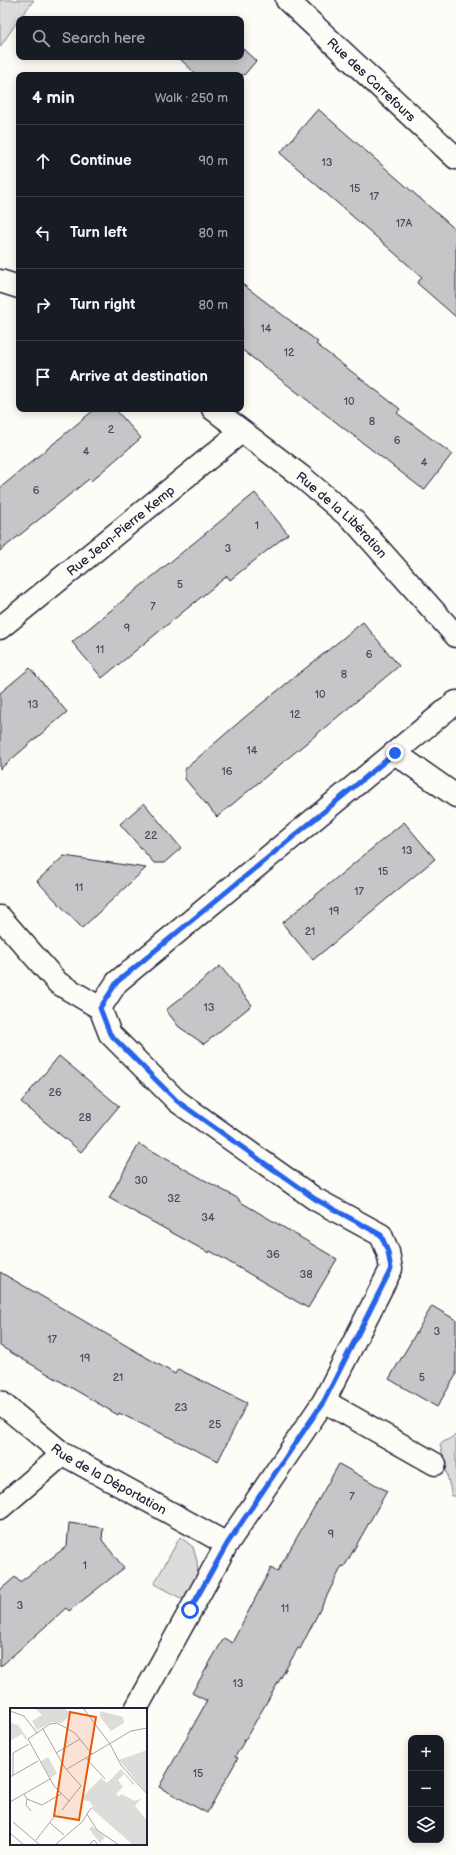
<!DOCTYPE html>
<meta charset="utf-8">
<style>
body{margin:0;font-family:"Balsamiq Sans",sans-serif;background:#20242c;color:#f1f3f6}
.controls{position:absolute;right:12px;bottom:12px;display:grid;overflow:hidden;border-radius:8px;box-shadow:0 2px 10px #0003}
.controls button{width:36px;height:36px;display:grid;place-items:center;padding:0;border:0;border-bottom:1px solid #363941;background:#171b24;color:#f1f3f6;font:20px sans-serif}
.stop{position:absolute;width:12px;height:12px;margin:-9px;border:3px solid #2563eb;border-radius:50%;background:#fff}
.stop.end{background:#2563eb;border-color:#fff;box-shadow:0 1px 4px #0008}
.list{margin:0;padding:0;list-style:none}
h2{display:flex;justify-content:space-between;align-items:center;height:52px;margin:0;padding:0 16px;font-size:17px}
h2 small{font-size:13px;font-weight:400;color:#9ea1a6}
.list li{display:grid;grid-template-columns:26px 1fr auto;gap:12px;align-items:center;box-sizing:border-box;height:72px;padding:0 16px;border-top:1px solid #363941}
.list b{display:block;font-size:15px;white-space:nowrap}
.list em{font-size:13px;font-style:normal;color:#9ea1a6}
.icon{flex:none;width:22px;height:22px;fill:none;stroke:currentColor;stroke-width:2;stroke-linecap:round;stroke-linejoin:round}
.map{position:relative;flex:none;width:456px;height:1855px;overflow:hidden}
.search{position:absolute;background:#171b24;box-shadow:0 2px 10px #0003;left:16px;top:16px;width:228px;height:44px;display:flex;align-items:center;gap:10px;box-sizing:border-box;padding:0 14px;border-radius:8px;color:#9ea1a6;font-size:15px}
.panel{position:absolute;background:#171b24;box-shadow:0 2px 10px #0003;left:16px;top:72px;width:228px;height:340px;border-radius:8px}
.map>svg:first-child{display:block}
</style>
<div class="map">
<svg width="456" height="1855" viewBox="0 0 456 1855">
<rect width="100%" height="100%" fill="#fdfcf7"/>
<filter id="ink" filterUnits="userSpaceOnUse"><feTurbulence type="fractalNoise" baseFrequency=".025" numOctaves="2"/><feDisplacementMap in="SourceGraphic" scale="8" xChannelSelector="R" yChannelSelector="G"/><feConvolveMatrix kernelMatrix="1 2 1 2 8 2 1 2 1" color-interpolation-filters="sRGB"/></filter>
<g filter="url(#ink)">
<!-- green -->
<g fill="#dddcdb" stroke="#807f8b">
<path d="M 0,0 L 34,0 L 19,19 L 0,47 Z"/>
<path d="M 456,1435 L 456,1496 L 452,1496 L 440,1444 Z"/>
<path d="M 180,1537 L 193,1547 L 197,1561 L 198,1575 L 184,1600 L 154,1584 Z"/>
</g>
<!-- building -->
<g fill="#c6c6c8" stroke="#22223b">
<path d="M 241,47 L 256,61 L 244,75 L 197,75 L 178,57 L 241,57 Z"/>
<path d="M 318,109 L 456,230 L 456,317 L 417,283 L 422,277 L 280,153 Z"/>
<path d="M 241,283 L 318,342 L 316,344 L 400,409 L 397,413 L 452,454 L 424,490 L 241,349 Z"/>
<path d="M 95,409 L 115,409 L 141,438 L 91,481 L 89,479 L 0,551 L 0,488 Z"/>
<path d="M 255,493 L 288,534 L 230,580 L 227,576 L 102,678 L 72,642 Z"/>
<path d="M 363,622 L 399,666 L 217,817 L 185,779 L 185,769 L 245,717 Z"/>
<path d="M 30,668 L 67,712 L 0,769 L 0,693 Z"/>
<path d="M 144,803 L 181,848 L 164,863 L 154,863 L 120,824 Z"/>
<path d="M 404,822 L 435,859 L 313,960 L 282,923 Z"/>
<path d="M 64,856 L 146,868 L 82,928 L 37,881 Z"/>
<path d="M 220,966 L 252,1005 L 204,1044 L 179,1027 L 166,1010 Z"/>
<path d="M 59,1056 L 119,1106 L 81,1152 L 21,1102 Z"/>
<path d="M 139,1144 L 239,1199 L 239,1201 L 337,1259 L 308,1308 L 210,1251 L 209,1253 L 109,1198 Z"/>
<path d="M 0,1272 L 175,1374 L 178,1369 L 247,1403 L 218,1461 L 119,1413 L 118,1415 L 0,1346 Z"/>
<path d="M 432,1306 L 456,1320 L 456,1375 L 437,1407 L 389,1379 Z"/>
<path d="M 339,1464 L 387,1491 L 344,1567 L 342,1566 L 300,1649 L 298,1648 L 235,1757 L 238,1758 L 207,1813 L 159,1787 L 207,1701 L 192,1693 L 224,1638 L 232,1643 L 271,1568 L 277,1572 Z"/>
<path d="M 69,1523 L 103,1528 L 102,1540 L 124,1568 L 69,1611 L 66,1608 L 0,1667 L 0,1590 L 15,1577 L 20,1582 L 67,1546 Z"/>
</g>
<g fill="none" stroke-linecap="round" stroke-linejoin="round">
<!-- minor casing -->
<g stroke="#22223b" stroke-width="25">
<g id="minor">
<path d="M 0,281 L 19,287"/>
<path id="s1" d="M 213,409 L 302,477 L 355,522 L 456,636"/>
<path id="s2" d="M 0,628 L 241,432"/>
<path d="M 395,753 L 456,796"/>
<path d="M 0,917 L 58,983 L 100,1008 L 110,1034 L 177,1101 L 315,1199 L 381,1235 L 388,1252 L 391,1269 L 324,1401 L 227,1544 L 136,1709"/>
<path d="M 100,1008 L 117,982 L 456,702"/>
<path d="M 324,1401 L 435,1464"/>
<path id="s3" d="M 0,1402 L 63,1454 L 227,1544"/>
<path d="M 0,1508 L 63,1454"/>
</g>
</g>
<!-- secondary casing -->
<g stroke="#22223b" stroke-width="25">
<g id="secondary">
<path id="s4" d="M 287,0 L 456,158"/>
</g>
</g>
<!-- minor -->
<use href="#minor" stroke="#fdfcf7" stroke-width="22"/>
<!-- secondary -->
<use href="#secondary" stroke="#fdfcf7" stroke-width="22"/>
</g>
</g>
<g fill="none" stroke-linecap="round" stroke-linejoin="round" filter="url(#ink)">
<!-- route -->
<path stroke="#2563eb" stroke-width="5" d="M 190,1610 L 227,1544 L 324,1401 L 391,1269 L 388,1252 L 381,1235 L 315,1199 L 177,1101 L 110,1034 L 100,1008 L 117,982 L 395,753"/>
</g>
<g text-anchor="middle" stroke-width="4" stroke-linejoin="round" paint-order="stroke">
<!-- number labels -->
<g font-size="11" fill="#4b4b5e">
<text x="327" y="166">13</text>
<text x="355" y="192">15</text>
<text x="374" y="200">17</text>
<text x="404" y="227">17A</text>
<text x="266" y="332">14</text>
<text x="289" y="356">12</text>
<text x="349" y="405">10</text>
<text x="372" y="425">8</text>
<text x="111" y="433">2</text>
<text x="397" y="444">6</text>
<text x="86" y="455">4</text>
<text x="424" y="466">4</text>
<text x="36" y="494">6</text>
<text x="257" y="529">1</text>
<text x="228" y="552">3</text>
<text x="180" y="588">5</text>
<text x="153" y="610">7</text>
<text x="127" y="632">9</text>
<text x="100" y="653">11</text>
<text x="369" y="658">6</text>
<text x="344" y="678">8</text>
<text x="320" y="698">10</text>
<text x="33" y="708">13</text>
<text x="295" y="718">12</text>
<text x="252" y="754">14</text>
<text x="227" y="775">16</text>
<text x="151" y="839">22</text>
<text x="407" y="854">13</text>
<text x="383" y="875">15</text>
<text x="79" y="891">11</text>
<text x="359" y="895">17</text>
<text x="334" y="915">19</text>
<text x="310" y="935">21</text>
<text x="209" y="1011">13</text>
<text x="55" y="1096">26</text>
<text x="85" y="1121">28</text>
<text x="141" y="1184">30</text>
<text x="174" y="1202">32</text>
<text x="208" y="1221">34</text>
<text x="273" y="1258">36</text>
<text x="306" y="1278">38</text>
<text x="437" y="1335">3</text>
<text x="52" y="1343">17</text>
<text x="85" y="1362">19</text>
<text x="118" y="1381">21</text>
<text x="422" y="1381">5</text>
<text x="181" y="1411">23</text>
<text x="215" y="1428">25</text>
<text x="352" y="1500">7</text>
<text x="331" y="1538">9</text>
<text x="85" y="1569">1</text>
<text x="20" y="1609">3</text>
<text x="285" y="1612">11</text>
<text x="238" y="1687">13</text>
<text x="198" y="1777">15</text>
</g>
<!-- street labels -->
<g font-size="13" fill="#22223b" stroke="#fdfcf7">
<text dy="5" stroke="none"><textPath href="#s4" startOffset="116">Rue des Carrefours</textPath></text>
<text dy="5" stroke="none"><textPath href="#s1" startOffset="167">Rue de la Libération</textPath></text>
<text dy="5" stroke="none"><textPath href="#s2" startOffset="155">Rue Jean-Pierre Kemp</textPath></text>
<text dy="5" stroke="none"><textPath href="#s3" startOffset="134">Rue de la Déportation</textPath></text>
</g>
</g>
<!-- overview -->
<g transform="translate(10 1708)">
<rect width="137" height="137" fill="#fdfcf7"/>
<path d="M 25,0 L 53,0 L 62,5 L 52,15 L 42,14 L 27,22 L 22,13 L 32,7 ZM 90,3 L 113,9 L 114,15 L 101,23 L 90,9 ZM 0,15 L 8,17 L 17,30 L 16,32 L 12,26 L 0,33 ZM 137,42 L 137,85 L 109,52 ZM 38,49 L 47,66 L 40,70 L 31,53 ZM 111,61 L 125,76 L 123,77 L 114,66 L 108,72 L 113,79 L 106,86 L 109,89 L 111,86 L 125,93 L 131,90 L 125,98 L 137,113 L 137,137 L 123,137 L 81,100 L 83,98 L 79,93 L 72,92 L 72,89 L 91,70 L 97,75 ZM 82,118 L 95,129 L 90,135 L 79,121 Z" fill="#dddcdb"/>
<path fill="none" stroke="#a5a5ac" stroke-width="1" d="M 73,0 L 100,36 L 111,57 L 137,86M 0,3 L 14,8 L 27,25M 33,21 L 55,60 L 71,78 L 52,102M 46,45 L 70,31M 76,50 L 95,71M 57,61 L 121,23 L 137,20M 3,67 L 3,45 L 19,36M 0,69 L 28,53M 14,86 L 17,91 L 32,97 L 51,86M 17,91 L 16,97 L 21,103M 59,93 L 44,78 L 18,31 L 40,16 L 47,15 L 65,25 L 82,46M 0,94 L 40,71M 77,106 L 87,122 L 109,137M 3,114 L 30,137M 40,115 L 54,127M 0,125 L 14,137M 26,132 L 44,109M 45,137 L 72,114 L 81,100M 79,137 L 84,132 L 88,137"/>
<path fill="#e8590c" fill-opacity="0.15" stroke="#e8590c" stroke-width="2" d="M 60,4 L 86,9 L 69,112 L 44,108 Z"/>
<rect width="137" height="137" fill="none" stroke="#22223b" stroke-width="2"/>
</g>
</svg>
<div class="controls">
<button>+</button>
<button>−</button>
<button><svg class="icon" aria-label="layers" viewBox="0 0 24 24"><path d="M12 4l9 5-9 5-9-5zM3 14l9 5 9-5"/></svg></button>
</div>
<div class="stop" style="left:190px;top:1610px"></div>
<div class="stop end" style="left:395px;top:753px"></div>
<div class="search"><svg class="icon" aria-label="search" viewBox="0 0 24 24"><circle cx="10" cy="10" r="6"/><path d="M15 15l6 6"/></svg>Search here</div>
<section class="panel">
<h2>4 min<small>Walk · 250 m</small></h2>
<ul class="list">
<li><svg class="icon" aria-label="ahead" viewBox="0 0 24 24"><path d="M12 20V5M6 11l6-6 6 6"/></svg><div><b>Continue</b></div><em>90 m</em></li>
<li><svg class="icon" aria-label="left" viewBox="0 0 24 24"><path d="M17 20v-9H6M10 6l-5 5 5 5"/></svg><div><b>Turn left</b></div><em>80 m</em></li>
<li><svg class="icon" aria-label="right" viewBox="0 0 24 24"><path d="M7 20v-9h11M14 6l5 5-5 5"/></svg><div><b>Turn right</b></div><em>80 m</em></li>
<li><svg class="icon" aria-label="arrive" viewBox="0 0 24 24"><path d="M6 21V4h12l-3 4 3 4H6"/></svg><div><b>Arrive at destination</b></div></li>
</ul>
</section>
</div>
